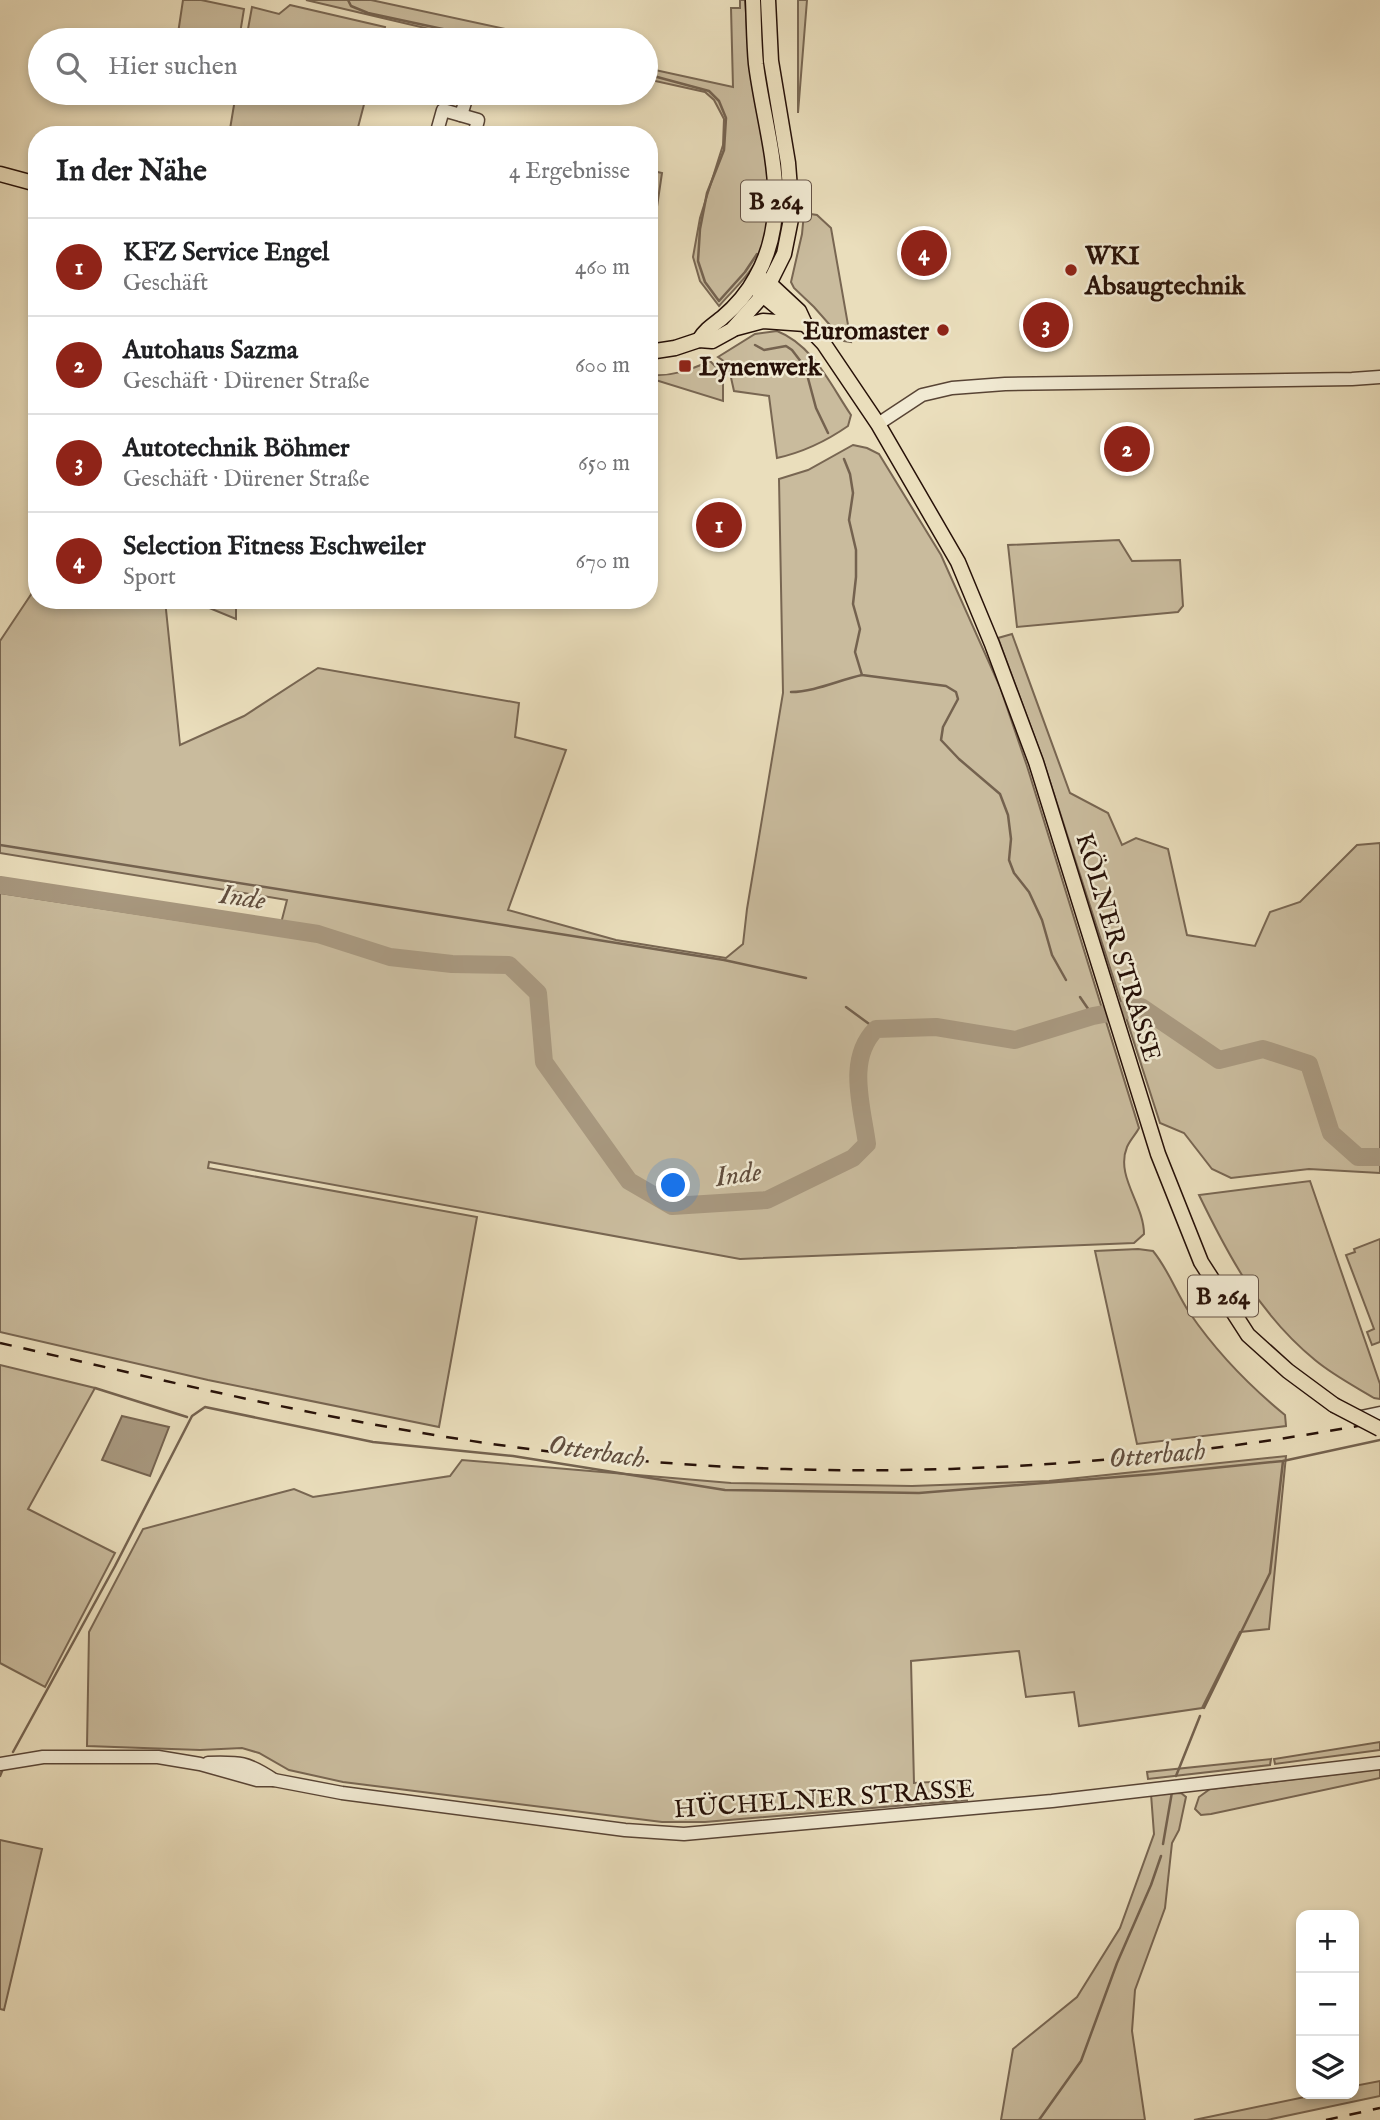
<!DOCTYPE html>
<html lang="de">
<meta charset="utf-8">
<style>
body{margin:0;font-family:"IM FELL English",serif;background:#f6f6f6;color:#202124}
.controls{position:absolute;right:21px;bottom:21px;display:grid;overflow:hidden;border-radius:14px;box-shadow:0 4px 10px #0003}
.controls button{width:63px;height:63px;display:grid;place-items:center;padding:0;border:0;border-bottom:2px solid #e0e0e0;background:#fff;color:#202124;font:35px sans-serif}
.you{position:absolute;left:674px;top:1186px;width:24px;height:24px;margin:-18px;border:5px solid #fff;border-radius:50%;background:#1a73e8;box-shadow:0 0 0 10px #1a73e833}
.badge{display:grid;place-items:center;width:46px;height:46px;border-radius:50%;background:#8f2418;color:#fff;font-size:23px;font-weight:700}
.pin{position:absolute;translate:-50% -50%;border:4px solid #fff;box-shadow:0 2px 7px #0006}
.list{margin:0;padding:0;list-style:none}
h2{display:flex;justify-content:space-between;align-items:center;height:91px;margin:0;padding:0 28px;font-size:30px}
h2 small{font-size:23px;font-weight:400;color:#757577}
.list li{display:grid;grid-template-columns:46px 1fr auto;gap:21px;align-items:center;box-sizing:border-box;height:98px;padding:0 28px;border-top:2px solid #e0e0e0}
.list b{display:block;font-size:26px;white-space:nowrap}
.list p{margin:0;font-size:23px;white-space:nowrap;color:#757577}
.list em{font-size:23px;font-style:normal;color:#757577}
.icon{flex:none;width:38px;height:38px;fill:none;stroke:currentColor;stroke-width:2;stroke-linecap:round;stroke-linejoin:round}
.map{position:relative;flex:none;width:1380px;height:2120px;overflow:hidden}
.search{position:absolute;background:#fff;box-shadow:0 4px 10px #0003;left:28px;top:28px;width:630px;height:77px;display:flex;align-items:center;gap:18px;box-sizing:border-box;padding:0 24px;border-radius:38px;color:#757577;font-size:26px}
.panel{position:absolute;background:#fff;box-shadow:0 4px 10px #0003;left:28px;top:126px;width:630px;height:483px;border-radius:28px}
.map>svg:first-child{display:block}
</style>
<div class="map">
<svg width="1380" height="2120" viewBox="0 0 1380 2120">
<rect width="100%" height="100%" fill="#eadebc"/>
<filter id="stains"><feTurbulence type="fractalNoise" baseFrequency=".00286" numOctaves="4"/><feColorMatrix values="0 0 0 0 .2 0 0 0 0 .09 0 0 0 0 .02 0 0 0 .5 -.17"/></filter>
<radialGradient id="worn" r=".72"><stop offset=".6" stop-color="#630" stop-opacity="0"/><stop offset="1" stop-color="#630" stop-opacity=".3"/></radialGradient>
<!-- green -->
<g fill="#c9bb9d" stroke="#786652" stroke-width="2">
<path d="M 183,0 L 201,0 L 244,9 L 239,40 L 177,40 Z"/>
<path d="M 306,0 L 371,0 L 529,34 L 528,40 L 476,40 Z"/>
<path d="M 740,0 L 745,0 C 747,21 747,43 750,64 C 757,120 786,215 754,265 C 745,280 730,293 719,306 L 700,281 L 693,257 L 700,218 L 723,145 L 724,119 L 714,100 L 705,92 L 646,79 L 646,68 L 733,87 L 731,8 L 740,8 Z"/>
<path d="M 798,0 L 807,0 L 798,113 Z"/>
<path d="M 290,5 L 385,27 L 382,40 L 246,40 L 252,7 L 279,14 Z"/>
<path d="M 236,93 L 367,93 L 356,135 L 229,135 Z"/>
<path d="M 649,170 L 662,173 L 650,254 L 649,254 Z"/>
<path d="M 804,213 L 817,215 L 831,228 L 851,342 L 844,341 L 814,307 L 794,288 L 791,282 L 802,234 Z"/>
<path d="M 777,331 C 813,345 830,384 851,415 L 848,426 C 825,442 804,452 777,458 L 769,396 L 734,391 L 728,364 L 718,357 L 755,334 Z"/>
<path d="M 710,361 L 723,374 L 723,401 L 649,378 L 649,375 C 671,377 690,370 710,361 Z"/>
<path d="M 853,445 L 867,448 L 879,454 L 941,555 L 1000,687 L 1027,766 L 1139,1128 C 1136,1134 1130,1140 1127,1147 C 1115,1176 1144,1204 1144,1234 L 1134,1243 L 740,1259 L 209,1162 L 208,1168 L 477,1217 L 439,1427 L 208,1380 L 0,1332 L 0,893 L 278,935 L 287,900 L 0,853 L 0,641 L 32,593 L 36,491 L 37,600 L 165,600 L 180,745 L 244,716 L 318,668 L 519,703 L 515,737 L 566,750 L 508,910 L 616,940 L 726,958 L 743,944 L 747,909 L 783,693 L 779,479 L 808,470 Z"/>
<path d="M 1119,540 L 1132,561 L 1180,560 L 1183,606 L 1178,612 L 1017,627 L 1008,545 Z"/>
<path d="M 190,600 L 236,600 L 236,619 Z"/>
<path d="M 1012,634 L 1070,793 L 1108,813 L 1122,845 L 1136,838 L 1168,849 L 1187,935 L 1255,946 L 1270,912 L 1300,902 L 1357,845 L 1380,843 L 1380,1173 L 1309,1169 L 1231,1178 L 1212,1169 L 1184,1133 L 1160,1123 L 1043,760 L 998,638 Z"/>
<path d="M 1310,1181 L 1380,1384 L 1380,1399 L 1374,1398 C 1354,1386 1333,1375 1315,1360 C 1260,1315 1229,1257 1199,1195 Z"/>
<path d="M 1380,1239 L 1380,1342 L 1372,1345 L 1367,1332 L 1374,1329 L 1346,1255 L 1355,1252 L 1354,1249 Z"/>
<path d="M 1138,1249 L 1153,1251 C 1168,1269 1176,1292 1189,1312 C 1217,1353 1247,1384 1285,1415 L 1286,1426 L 1137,1444 L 1095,1251 Z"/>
<path d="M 0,1365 L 95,1388 L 28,1509 L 115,1553 L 45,1687 L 0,1663 Z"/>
<path d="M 1286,1456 L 1269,1629 L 1240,1632 L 1202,1708 L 1079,1726 L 1074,1692 L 1026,1697 L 1019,1651 L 911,1661 L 914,1783 L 966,1780 L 967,1800 L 705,1822 L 662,1822 L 343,1782 L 289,1770 L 259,1753 L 242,1748 L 200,1750 L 87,1746 L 89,1632 L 143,1529 L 294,1489 L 313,1497 L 450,1476 L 462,1460 L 731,1483 L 912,1486 L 1049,1481 Z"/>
<path d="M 1380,1742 L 1380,1750 L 1275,1764 L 1274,1759 Z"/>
<path d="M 1271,1759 L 1270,1765 L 1148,1779 L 1147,1772 Z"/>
<path d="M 1380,1769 L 1380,1778 L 1211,1814 L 1201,1815 L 1195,1809 L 1199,1797 L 1210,1789 Z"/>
<path d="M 1181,1793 L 1186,1797 L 1179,1830 L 1172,1843 L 1165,1908 L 1135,1990 L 1132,2031 L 1145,2120 L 1001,2120 L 1013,2049 L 1077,1997 L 1120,1928 L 1154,1834 L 1151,1794 Z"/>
<path d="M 0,1840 L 42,1849 L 4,2010 L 0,2009 Z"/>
<path d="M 1380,2081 L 1380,2096 L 1267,2120 L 1194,2120 L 1319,2094 L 1354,2094 L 1354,2086 Z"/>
</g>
<!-- water -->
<path fill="#a8987f" stroke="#74624f" stroke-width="2" d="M 122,1416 L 169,1427 L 150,1476 L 102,1460 Z"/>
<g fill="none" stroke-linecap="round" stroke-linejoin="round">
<!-- stream -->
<g stroke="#74624f" stroke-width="2.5">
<path d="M 348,0 L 351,6 L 368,13 L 494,40"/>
<path d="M 646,74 L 709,91 L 719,101 L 726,118 L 724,150 L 707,193 L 700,229 L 698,261 L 705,282 L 719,301 L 745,272 L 757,254"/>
<path d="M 755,345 L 764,350 L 786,346 L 792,350 L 805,367 L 816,408 L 828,433"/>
<path d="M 844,459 L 850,474 L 853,493 L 849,520 L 856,550 L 856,577 L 853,604 L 860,629 L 855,652 L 862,675 L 946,686 L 956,692 L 958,699 L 943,727 L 941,740 L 959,759 L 1000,794 L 1008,815 L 1011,839 L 1009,860 L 1014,873 L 1029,892 L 1042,920 L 1052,955 L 1066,980"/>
<path d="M 791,692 C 814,692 839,680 862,675"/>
<path d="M 0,845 L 724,960 L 806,978"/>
<path d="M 1080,997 L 1093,1016"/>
<path d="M 846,1007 L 876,1029"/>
<path d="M 95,1388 L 187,1417"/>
<path d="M 1204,1708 L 1270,1573 L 1283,1461"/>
<path d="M 13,1752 L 115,1566 L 192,1416 L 205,1407 L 373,1442 L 513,1456 L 725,1490 L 919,1493 L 1154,1474 L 1283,1461 L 1380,1440"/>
<path d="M 0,1776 L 2,1771"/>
<path d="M 1176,1776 L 1200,1716"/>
<path d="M 1163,1844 L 1172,1792"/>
<path d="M 1039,2120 L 1081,2061 L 1117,1963 L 1151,1885 L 1161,1856"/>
</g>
<!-- river -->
<path stroke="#a8987f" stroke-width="18" d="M 0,885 L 318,934 L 390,957 L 452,964 L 509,965 L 538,993 L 544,1062 L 629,1181 L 672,1206 L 767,1200 L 853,1158 L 867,1144 C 862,1106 846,1059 876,1029 L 936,1027 L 1015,1040 L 1093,1016 L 1141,1007 L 1219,1060 L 1263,1049 L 1309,1064 L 1331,1133 L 1358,1157 L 1380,1157"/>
<!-- minor casing -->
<g stroke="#584435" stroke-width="15">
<g id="minor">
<path d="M 461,115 L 468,93"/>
<path d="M 436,135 L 443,110 L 478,120 L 474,135"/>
<path d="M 878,424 L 922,395 L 952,388 L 1005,384 L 1352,379 L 1380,377"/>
<path d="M 1361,1417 L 1380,1413"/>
<path d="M 208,1763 C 240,1762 247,1762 274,1780"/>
<path d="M 0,1764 L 43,1757 L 158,1757 L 200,1764 L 257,1780 L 274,1780 L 342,1793 L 625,1830 L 684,1834 L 1052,1801 L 1380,1763"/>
</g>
</g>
<!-- major casing -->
<g stroke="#271108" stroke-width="17">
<g id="major">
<path d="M 0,174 L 37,184"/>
<path d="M 757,276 L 770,284 L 799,311 L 805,324 L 824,344 L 878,424 L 958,562 L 992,644 L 1036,762 L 1158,1154 L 1201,1262 L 1248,1335 L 1288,1371 L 1334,1405"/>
<path d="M 758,291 L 788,316 L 798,321"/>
<path d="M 733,329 L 763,321 L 805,324"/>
<path d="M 699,340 C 705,330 713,325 722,318 C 735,307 748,292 756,277 C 795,209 765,136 756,64 C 754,43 754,21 753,0"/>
<path d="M 649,352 L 675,348 L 699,340 L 712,341 L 732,330 L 764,294 L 784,254 L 792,214 L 788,163 L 771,61 L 768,0"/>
</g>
</g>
<!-- minor -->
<use href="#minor" stroke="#f1ead3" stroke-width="12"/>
<!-- major -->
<use href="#major" stroke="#eadebc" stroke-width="14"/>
<!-- rail -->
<g stroke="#271108" stroke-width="2.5" stroke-dasharray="12 12" stroke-linecap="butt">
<path d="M 0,1343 C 150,1377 300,1414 453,1438 C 760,1487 1074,1479 1380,1422"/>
<path d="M 1326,2120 L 1380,2108"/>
</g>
<!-- major-bridge casing -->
<g stroke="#271108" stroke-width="17" stroke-linecap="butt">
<path id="major-bridge" d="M 1334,1405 L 1380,1429"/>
</g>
<!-- major-bridge -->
<use href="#major-bridge" stroke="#eadebc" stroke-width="14"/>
</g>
<!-- markers -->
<g fill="#8f2418" stroke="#f1ead3" stroke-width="2.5">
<circle cx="1071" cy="270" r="7"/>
<circle cx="943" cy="330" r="7"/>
<rect x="678" y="359" width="14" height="14" rx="3.5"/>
</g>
<g text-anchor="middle" stroke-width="5" stroke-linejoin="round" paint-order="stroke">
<!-- shield labels -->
<g fill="#f1ead3" stroke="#645245" stroke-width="2">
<rect x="741" y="180.5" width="70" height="41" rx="5"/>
<rect x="1188" y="1275.5" width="70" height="41" rx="5"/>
</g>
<g font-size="24" font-weight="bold" fill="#271108">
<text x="776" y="209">B 264</text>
<text x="1223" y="1304">B 264</text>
</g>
<!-- poi labels -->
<g font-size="26" font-weight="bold" fill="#271108" stroke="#f1ead3" text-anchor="start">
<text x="1085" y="264">WKI<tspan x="1085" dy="30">Absaugtechnik</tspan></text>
<text x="929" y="339" text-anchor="end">Euromaster</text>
<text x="699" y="375">Lynenwerk</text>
</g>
<!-- street labels -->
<g font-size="26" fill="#271108" stroke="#f1ead3">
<text transform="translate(1119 947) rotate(73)" y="9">KÖLNER STRASSE</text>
<text transform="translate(824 1798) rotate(-4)" y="9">HÜCHELNER STRASSE</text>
</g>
<!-- water labels -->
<g font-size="28" font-style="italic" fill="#614e3e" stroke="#f1ead3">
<text transform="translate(243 896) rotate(9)" y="10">Inde</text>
<text transform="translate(738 1173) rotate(-7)" y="10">Inde</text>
<text transform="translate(597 1450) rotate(9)" y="10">Otterbach</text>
<text transform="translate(1157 1453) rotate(-5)" y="10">Otterbach</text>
</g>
</g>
<rect width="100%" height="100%" filter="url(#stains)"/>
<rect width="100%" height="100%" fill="url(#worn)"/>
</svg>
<div class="controls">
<button>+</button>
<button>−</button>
<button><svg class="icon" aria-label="layers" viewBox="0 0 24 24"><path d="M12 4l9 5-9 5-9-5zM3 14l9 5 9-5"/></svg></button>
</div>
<div class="you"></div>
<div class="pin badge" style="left:719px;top:525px">1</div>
<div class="pin badge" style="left:1127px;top:449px">2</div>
<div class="pin badge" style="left:1046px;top:325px">3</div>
<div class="pin badge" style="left:924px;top:253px">4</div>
<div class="search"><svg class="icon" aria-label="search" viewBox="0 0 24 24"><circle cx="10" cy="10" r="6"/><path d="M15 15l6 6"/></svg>Hier suchen</div>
<section class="panel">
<h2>In der Nähe<small>4 Ergebnisse</small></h2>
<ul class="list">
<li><span class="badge">1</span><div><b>KFZ Service Engel</b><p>Geschäft</p></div><em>460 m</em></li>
<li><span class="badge">2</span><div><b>Autohaus Sazma</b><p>Geschäft · Dürener Straße</p></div><em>600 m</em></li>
<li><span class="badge">3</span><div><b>Autotechnik Böhmer</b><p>Geschäft · Dürener Straße</p></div><em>650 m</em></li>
<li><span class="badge">4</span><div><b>Selection Fitness Eschweiler</b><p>Sport</p></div><em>670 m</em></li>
</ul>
</section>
</div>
